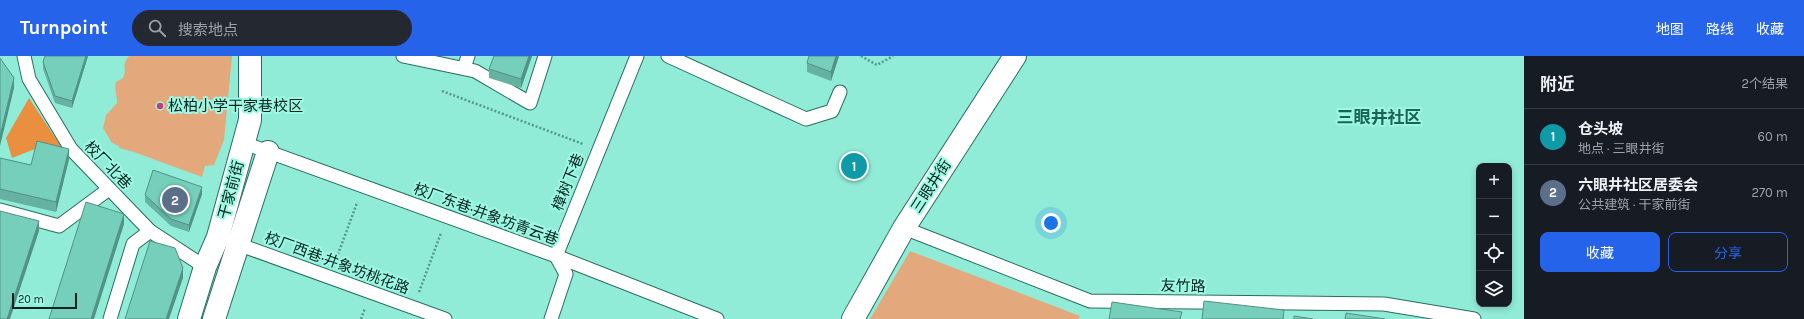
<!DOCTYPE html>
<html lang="zh">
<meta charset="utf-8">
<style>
body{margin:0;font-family:Karla,"Noto Sans SC",sans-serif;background:#242831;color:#f1f3f6}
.controls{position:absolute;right:12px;bottom:12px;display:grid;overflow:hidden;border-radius:8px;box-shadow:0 2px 6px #0003}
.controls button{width:36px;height:36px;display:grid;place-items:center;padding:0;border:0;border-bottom:1px solid #363941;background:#171b24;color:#f1f3f6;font:20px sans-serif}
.scale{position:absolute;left:12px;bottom:10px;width:65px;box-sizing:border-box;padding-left:4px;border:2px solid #04221c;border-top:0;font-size:11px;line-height:14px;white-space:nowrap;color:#04221c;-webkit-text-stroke:3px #9ef9e4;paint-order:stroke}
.you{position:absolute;left:1051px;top:167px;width:14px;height:14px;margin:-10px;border:3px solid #fff;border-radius:50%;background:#1a73e8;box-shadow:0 0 0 6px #1a73e833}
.badge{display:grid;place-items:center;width:26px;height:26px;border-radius:50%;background:#2563eb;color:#fff;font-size:13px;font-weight:700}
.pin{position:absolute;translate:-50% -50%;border:2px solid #fff;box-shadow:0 1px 4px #0006}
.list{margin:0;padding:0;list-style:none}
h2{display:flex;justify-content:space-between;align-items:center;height:52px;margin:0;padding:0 16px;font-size:17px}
h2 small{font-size:13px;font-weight:400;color:#9ea1a6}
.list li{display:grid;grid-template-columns:26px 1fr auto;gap:12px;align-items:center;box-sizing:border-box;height:56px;padding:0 16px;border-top:1px solid #363941}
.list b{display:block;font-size:15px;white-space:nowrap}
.list p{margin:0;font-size:13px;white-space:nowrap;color:#9ea1a6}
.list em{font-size:13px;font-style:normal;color:#9ea1a6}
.actions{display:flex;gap:8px;padding:12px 16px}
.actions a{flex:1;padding:9px 0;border:1px solid #2563eb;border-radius:8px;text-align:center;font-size:14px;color:#2563eb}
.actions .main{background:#2563eb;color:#fff}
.icon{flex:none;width:22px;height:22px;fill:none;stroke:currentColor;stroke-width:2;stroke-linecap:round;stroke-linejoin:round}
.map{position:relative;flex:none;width:1524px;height:263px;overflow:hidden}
header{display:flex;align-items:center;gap:24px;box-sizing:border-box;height:56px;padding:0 20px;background:#2563eb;color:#fff}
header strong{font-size:19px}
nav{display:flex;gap:22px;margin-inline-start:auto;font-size:14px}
.search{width:280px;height:36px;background:#242831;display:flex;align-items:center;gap:10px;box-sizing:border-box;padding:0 14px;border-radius:22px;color:#9ea1a6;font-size:15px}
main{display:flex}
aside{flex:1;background:#171b24}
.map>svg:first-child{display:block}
</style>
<header>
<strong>Turnpoint</strong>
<div class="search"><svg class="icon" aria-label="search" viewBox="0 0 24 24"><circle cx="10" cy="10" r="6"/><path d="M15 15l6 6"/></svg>搜索地点</div>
<nav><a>地图</a><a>路线</a><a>收藏</a></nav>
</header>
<main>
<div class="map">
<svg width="1524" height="263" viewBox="0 0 1524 263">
<rect width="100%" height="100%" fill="#91ecd7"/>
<!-- green -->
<g fill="#e3a87c">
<path d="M 129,0 L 232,0 L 224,84 L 214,109 L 205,110 L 202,121 L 134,96 L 119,92 L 119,90 L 112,87 L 103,72 L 106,59 L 117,47 C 117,39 114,33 116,26 C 119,24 123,23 124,20 C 127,12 121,10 129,0 Z"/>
<path d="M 910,195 L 1080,260 L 1079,263 L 870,263 Z"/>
</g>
<!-- forest -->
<path fill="#ea8e40" d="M 29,42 L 64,95 L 40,91 L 12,102 L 6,82 Z"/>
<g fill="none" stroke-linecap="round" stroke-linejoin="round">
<!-- lane casing -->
<g stroke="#276e60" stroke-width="15">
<g id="lane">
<path d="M 24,0 L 29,23 L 71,93 L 150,175 L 205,211"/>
<path d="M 403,0 L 475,15 L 530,47 L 545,0"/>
<path d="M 668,0 L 806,63 L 832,55 L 840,36"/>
<path d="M 464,12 L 468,0"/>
<path d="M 244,87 L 556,200 L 717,263"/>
<path d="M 0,154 L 59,170 L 109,133"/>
<path d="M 904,172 L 1090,245 L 1384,248 L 1474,263"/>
<path d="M 232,186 L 445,263"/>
<path d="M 110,263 L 133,188 L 150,175"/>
<path d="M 551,263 L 566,218 L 556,200 L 637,0"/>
</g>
</g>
<!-- street casing -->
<g stroke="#276e60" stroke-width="24">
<path id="street" d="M 853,263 L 904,172 L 1015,0"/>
</g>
<!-- secondary casing -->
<g stroke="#276e60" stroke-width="24">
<g id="secondary">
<path d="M 189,263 L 205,211 L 218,181 L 250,64 L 250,0"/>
<path d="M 214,263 L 268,96"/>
</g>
</g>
<!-- path -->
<g stroke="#569789" stroke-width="2.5" stroke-dasharray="2 2" stroke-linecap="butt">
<path d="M 861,0 L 877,9 L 893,0"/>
<path d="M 442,35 L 583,88"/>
<path d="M 335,206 L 357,147"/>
<path d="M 419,236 L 441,177"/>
<path d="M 361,263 L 365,252"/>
</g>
<!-- lane -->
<use href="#lane" stroke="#fff" stroke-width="13"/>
<!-- street -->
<use href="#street" stroke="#fff" stroke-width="22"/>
<!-- secondary -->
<use href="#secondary" stroke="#fff" stroke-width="22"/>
</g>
<!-- wall -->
<g fill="#65b2a1">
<path d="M 88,0 L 72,52 L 55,47 L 43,13 L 43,6 Z"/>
<path d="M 532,0 L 521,32 L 489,22 L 489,13 Z"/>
<path d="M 839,0 L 831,25 L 807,16 L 807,7 Z"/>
<path d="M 0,102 L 31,109 L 69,103 L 56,156 L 0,143 Z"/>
<path d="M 202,138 L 189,176 L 171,170 L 145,146 L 145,139 Z"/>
</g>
<!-- shaded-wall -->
<g fill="#529183">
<path d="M 86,0 L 88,0 L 72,52 L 72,45 Z"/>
<path d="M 529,0 L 532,0 L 521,32 L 521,23 Z"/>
<path d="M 836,0 L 839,0 L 831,25 L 831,16 Z"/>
<path d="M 14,22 L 14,32 L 0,90 L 0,80 Z"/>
<path d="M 69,93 L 69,103 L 56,156 L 56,146 Z"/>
<path d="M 202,131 L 202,138 L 189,176 L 189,169 Z"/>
<path d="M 124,158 L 124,168 L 94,263 L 91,263 Z"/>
<path d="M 39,165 L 39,175 L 10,263 L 7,263 Z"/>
<path d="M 183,212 L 183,222 L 169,263 L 166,263 Z"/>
</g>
<!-- building -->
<g fill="#75cfbb" stroke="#529183">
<path d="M 45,0 L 86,0 L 72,45 L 55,40 L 43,6 Z"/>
<path d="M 494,0 L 529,0 L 521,23 L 489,13 Z"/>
<path d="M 809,0 L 836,0 L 831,16 L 807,7 Z"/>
<path d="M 0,2 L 14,22 L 0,80 Z"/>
<path d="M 37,85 L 69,93 L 56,146 L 0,133 L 0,102 L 31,109 Z"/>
<path d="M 153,114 L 202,131 L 189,169 L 171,163 L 145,139 Z"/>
<path d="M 86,146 L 124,158 L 91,263 L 49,263 Z"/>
<path d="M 0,155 L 39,165 L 7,263 L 0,263 Z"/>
<path d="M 150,185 L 175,192 L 183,212 L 166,263 L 125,263 Z"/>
<path d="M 1204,245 L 1284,254 L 1283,263 L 1202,263 Z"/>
<path d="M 1112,246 L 1182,256 L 1180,263 L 1109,263 Z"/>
<path d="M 1346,257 L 1385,263 L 1345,263 Z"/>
<path d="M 1294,260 L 1313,263 L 1294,263 Z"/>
</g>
<!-- markers -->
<circle fill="#c63d78" stroke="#9ef9e4" stroke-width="1.5" cx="160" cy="50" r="4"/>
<g text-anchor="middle" stroke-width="4" stroke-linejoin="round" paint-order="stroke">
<!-- poi labels -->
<g font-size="15" fill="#04221c" stroke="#9ef9e4" text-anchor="start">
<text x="168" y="55">松柏小学干家巷校区</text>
</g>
<!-- street labels -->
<g font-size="15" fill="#04221c" stroke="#9ef9e4">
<text transform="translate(108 109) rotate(46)" y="5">校厂北巷</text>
<text transform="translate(568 126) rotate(-68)" y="5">樟树下巷</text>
<text transform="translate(931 130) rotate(-57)" y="5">三眼井街</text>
<text transform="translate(231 134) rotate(-75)" y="5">干家前街</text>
<text transform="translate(486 158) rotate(20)" y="5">校厂东巷·井象坊青云巷</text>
<text transform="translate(337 207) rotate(20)" y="5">校厂西巷·井象坊桃花路</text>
<text transform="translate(1183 230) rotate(1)" y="5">友竹路</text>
</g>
<!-- quarter labels -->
<g font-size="17" font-weight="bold" fill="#1a6356" stroke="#9ef9e4">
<text x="1379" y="67">三眼井社区</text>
</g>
</g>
</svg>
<div class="controls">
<button>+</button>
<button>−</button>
<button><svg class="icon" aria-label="locate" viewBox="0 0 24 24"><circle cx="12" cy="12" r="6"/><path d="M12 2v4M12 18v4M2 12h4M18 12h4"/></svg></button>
<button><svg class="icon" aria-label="layers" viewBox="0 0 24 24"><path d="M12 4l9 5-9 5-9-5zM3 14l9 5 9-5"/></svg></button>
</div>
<div class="scale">20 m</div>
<div class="you"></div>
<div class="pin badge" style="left:854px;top:110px;background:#0f9aa8">1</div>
<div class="pin badge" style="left:175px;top:144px;background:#5c6f8a">2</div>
</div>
<aside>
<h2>附近<small>2个结果</small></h2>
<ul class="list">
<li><span class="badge" style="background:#0f9aa8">1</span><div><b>仓头坡</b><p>地点 · 三眼井街</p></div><em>60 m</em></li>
<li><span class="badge" style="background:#5c6f8a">2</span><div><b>六眼井社区居委会</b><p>公共建筑 · 干家前街</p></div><em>270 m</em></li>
</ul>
<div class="actions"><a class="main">收藏</a><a>分享</a></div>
</aside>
</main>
